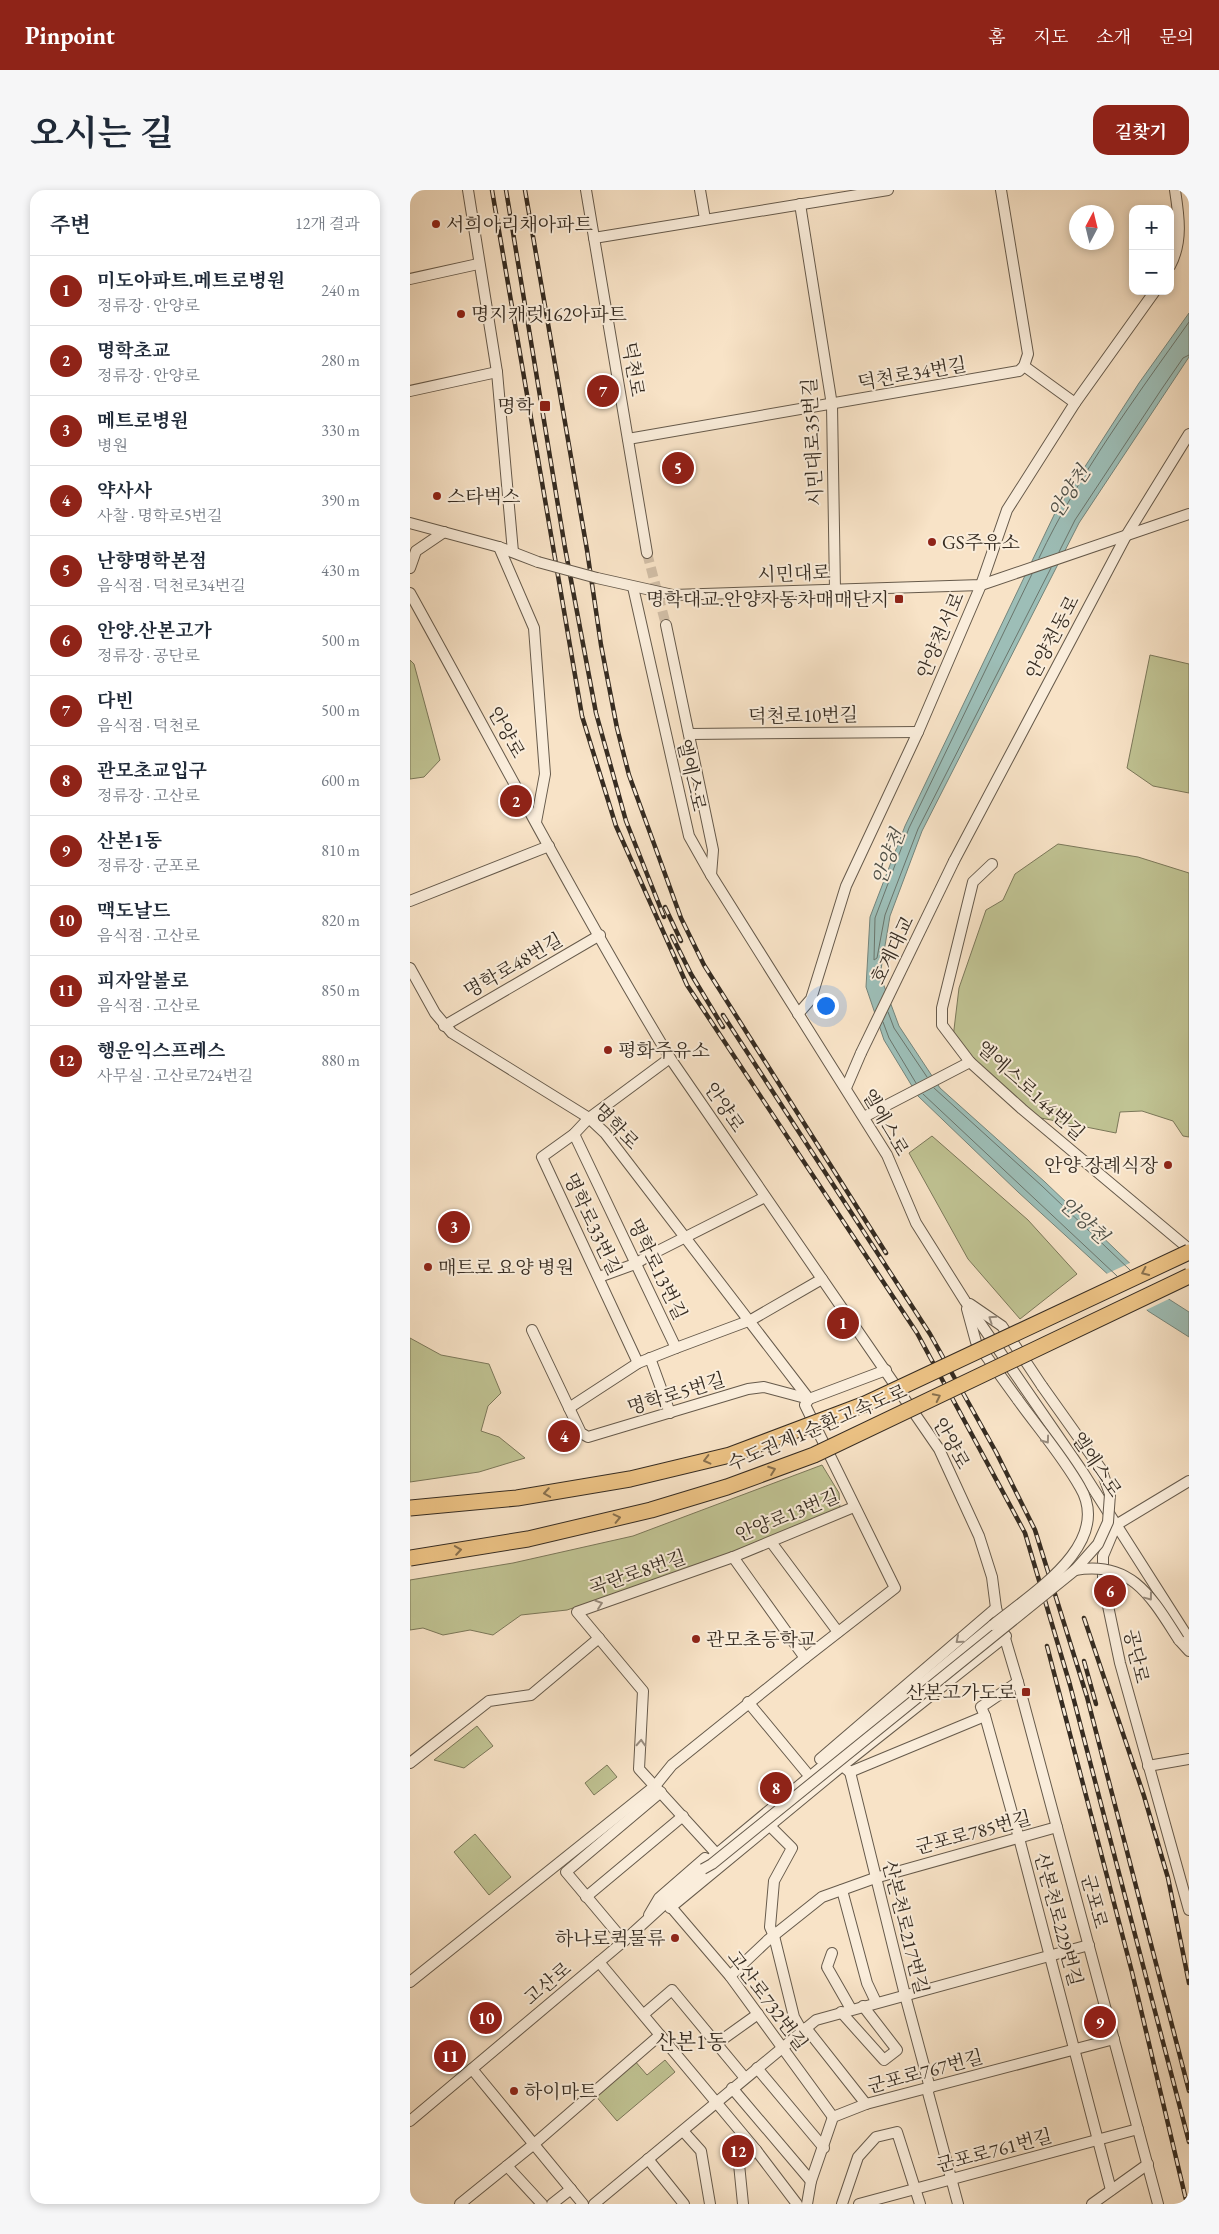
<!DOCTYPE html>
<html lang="ko">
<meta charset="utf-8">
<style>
body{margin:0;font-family:"EB Garamond","Noto Serif KR",serif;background:#f6f6f7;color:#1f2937}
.controls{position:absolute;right:15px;top:15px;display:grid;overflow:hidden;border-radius:10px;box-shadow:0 2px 8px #0003}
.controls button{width:45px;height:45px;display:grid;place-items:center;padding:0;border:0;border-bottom:1px solid #e0e1e3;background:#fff;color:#1f2937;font:25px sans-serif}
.compass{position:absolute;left:659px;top:15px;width:45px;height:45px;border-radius:50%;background:#fff;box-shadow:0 2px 8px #0003;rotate:7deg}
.you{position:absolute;left:415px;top:815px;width:18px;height:18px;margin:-12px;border:4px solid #fff;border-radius:50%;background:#1a73e8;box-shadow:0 0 0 8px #1a73e833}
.badge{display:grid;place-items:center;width:32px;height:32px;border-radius:50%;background:#8f2418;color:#fff;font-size:16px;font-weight:700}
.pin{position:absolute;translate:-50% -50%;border:2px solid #fff;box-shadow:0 1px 5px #0006}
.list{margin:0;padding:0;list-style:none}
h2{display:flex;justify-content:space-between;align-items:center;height:65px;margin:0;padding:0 20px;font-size:21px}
h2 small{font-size:16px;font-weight:400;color:#747a83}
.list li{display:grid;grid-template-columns:32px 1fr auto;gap:15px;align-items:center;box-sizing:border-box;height:70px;padding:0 20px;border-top:1px solid #e0e1e3}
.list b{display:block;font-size:19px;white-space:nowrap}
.list p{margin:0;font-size:16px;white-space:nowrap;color:#747a83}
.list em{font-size:16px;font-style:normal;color:#747a83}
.map{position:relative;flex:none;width:779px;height:2014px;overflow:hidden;border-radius:15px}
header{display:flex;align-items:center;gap:30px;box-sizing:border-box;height:70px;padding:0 25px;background:#8f2418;color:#fff}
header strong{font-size:24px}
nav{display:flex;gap:28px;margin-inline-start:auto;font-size:18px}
.intro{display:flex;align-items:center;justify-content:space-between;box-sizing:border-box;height:120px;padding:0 30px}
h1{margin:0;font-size:35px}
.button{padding:12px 22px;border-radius:15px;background:#8f2418;color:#fff;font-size:18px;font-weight:700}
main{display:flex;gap:30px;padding:0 30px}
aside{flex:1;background:#fff;border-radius:15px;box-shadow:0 2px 8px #0003}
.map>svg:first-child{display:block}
</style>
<header>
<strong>Pinpoint</strong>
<nav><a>홈</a><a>지도</a><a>소개</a><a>문의</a></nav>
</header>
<div class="intro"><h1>오시는 길</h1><a class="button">길찾기</a></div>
<main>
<aside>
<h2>주변<small>12개 결과</small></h2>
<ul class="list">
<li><span class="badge">1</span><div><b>미도아파트.메트로병원</b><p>정류장 · 안양로</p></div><em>240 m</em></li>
<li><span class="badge">2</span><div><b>명학초교</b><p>정류장 · 안양로</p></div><em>280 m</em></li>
<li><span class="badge">3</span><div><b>메트로병원</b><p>병원</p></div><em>330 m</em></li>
<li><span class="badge">4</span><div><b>약사사</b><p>사찰 · 명학로5번길</p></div><em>390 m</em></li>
<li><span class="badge">5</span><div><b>난향명학본점</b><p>음식점 · 덕천로34번길</p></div><em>430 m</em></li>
<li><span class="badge">6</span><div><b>안양.산본고가</b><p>정류장 · 공단로</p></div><em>500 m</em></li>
<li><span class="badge">7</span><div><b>다빈</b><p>음식점 · 덕천로</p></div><em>500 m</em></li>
<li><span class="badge">8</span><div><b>관모초교입구</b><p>정류장 · 고산로</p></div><em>600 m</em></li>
<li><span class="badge">9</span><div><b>산본1동</b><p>정류장 · 군포로</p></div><em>810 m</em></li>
<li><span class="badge">10</span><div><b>맥도날드</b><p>음식점 · 고산로</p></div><em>820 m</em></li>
<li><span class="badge">11</span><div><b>피자알볼로</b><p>음식점 · 고산로</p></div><em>850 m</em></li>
<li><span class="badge">12</span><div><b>행운익스프레스</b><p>사무실 · 고산로724번길</p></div><em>880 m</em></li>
</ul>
</aside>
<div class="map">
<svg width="779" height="2014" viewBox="0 0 779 2014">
<rect width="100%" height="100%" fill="#f8e3c7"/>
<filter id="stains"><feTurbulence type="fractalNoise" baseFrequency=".004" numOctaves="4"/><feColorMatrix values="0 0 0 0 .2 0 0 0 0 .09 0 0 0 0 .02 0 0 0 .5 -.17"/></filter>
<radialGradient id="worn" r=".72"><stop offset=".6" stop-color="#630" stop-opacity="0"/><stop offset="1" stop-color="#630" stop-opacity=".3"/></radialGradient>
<!-- green -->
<g fill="#c0c393" stroke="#7b785a">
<path d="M 740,465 L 779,474 L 779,603 L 743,596 L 717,578 Z"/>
<path d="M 0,470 L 4,474 L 30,570 L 14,587 L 0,589 Z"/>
<path d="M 648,654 L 728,667 L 779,683 L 779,947 L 773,946 L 763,931 L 732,921 L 710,922 L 706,943 L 621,926 L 542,856 L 549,798 L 576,720 L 593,710 L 605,684 Z"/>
<path d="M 522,946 L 618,1030 L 667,1084 L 610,1129 L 558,1069 L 499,963 Z"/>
<path d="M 0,1148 L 31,1165 L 79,1174 L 91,1203 L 78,1216 L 71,1241 L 89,1247 L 115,1268 L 69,1282 L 0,1292 Z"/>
<path d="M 412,1275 L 429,1303 L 430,1318 L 317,1365 L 227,1396 L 157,1420 L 111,1425 L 83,1445 L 60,1440 L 33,1445 L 13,1438 L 0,1440 L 0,1390 L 103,1373 L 223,1346 Z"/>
<path d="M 67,1536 L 83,1556 L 54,1578 L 24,1570 Z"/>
<path d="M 197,1575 L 207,1587 L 184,1605 L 175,1593 Z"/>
<path d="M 65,1644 L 101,1687 L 79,1705 L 44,1662 Z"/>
<path d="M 224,1870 L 237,1885 L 255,1870 L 265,1882 L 207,1931 L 184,1904 Z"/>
</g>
<!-- water -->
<path fill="#9dbeb7" stroke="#74847b" d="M 779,123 L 779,167 L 669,333 L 512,641 L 480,726 L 470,785 L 489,836 L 530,898 L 635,992 L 754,1106 L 779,1122 L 779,1147 L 738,1121 L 608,1002 L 508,906 L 474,850 L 456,797 L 460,727 L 495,636 L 645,323 L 729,193 Z"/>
<!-- pier -->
<path fill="#f8e3c7" d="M 722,1072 L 755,1104 L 761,1108 L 734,1121 L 694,1085 Z"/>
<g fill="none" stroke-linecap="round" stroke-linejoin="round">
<!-- shore -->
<g stroke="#6a756c" stroke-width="1">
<path d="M 649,362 L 665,330 L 751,200 L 773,168 L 779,165"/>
<path d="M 629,368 C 669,284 725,208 779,132"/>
<path d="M 622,384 L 499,638 L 465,728 L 464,770 L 467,768 L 475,725 L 508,639 L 641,378"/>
<path d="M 478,822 L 484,838 L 517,887"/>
<path d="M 473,832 L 479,848 L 506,893"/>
<path d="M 524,898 L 632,996 L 720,1080"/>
<path d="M 513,904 L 707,1086"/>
</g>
<!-- minor-tunnel -->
<path stroke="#d1bea6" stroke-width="10" stroke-dasharray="10 5" stroke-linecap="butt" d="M 237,363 L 256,435"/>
<!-- minor casing -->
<g stroke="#665a4b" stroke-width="12">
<g id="minor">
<path d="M 58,0 L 87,182 L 103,362"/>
<path d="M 176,0 L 237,363"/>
<path d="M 290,0 L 295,29"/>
<path d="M 390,14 L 422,215 L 425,400"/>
<path d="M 184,48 L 478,0"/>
<path d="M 760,76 C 773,52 769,26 765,0"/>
<path d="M 0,89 L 68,74"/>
<path d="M 614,176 L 665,213"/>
<path d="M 0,201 L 87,182"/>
<path d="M 218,249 L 609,181 L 614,176 L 618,164 L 591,0"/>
<path d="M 0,333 L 89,357 L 128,372"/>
<path d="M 89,357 L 124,438 L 135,584 L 126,632"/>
<path d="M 0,378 L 6,361 L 34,342"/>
<path d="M 187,388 L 263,405 L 571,395 L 779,324"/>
<path d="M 223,397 L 279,646 L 301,685 L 477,965 L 506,1033 L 555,1111 L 672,1281 L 779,1449"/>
<path d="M 0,403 C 86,558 168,716 260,868 L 529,1259 L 569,1346 L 582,1387 L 586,1418 L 608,1492 L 748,2014"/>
<path d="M 256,435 L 303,660 L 301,685"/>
<path d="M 279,544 L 508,542"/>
<path d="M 544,671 L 716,346 L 779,244"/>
<path d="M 582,674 L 563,692 L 532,818 L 532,835 L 560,872 L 612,919 L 779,1059"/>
<path d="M 0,711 L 139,656"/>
<path d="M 0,778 L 25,823 L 42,843 L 179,928 L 195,943 L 399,1209"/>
<path d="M 388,824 L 401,809 L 436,696 L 508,542 L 571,395 L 597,320 L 665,213 L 745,101"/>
<path d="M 34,836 L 190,745"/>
<path d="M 436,898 L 451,863"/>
<path d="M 454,927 L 560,872"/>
<path d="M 164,944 L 266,1158 L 341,1130 L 412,1089"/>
<path d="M 189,1087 L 225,1074 L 240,1065 L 355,1007"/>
<path d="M 560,1114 L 592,1136 L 632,1196"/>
<path d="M 557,1119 L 566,1152 L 608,1210"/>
<path d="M 122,1140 L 171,1243 L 178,1247 L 338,1199 L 354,1197 L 399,1209"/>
<path d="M 240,1168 L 260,1223"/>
<path d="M 228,1173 L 132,967 L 164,944 L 179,928 L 260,868"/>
<path d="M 159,1218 L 228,1173 L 266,1158"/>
<path d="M 779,1291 L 706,1335 L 693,1366 L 693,1392 L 710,1473 L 779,1720"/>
<path d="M 361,1352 L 428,1442"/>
<path d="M 323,1367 L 395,1468 L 485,1398 L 395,1215 L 399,1209 L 476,1180"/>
<path d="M 769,1450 L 779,1461"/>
<path d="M 338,1512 L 396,1582"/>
<path d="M 575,1526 L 609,1648 L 701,2000"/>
<path d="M 410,1569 L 586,1418"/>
<path d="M 0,1573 L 79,1511 L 121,1505 L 189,1448"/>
<path d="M 738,1576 L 779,1569"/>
<path d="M 435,1578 L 440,1582 L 575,1526 L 571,1517 L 608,1492"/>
<path d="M 440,1582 L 495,1805 L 520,1898"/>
<path d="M 359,1635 L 382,1658 L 364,1691 L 360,1737 L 364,1746 L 384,1827 L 392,1841"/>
<path d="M 304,1661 L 229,1579 L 233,1501 L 167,1422 L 323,1367 L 444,1317"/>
<path d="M 432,1700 L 457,1793 L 466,1812"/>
<path d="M 176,1707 L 273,1626"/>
<path d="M 261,1717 L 320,1786 L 423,1927"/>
<path d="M 260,1718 L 432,1576 L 596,1446"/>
<path d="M 239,1725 L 249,1708 L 295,1668"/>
<path d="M 214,1751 L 156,1682 L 251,1602"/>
<path d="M 422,1763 L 417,1777 L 441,1819"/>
<path d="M 189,1772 L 346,1960 L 387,2014"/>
<path d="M 320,1786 L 358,1750 L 412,1707 L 465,1688 L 647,1637"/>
<path d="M 0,1792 L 245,1596 L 262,1575 L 395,1468"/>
<path d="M 431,1822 L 474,1870 L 487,1860 L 453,1816"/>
<path d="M 234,1824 L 262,1800 L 335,1888"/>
<path d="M 396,1838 L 456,1914"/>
<path d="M 306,1854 L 348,1824"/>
<path d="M 347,1878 L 414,1958"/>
<path d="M 62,1879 L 173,2014"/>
<path d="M 322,1898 L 401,1991"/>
<path d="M 517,1899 L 548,2014"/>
<path d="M 0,1931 L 214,1751 L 293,1679 L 298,1671 L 583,1435"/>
<path d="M 273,1941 L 291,1961 L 300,2014"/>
<path d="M 238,1969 L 274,2014"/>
<path d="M 97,1976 L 132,2014"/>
<path d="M 50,2014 L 124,1954 L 250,1845"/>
<path d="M 142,2014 L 161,1999"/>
<path d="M 184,2014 L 406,1830 L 679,1755"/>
<path d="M 333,2014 L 329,1974 L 346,1960"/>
<path d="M 397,2014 L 401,1991 L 423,1927 L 456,1914 L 704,1849"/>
<path d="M 432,2014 L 448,1967 L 466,1947 L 487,1942 L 510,2014"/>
<path d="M 449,2014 L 728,1939"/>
<path d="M 682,2014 L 738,1974"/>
</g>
</g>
<!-- minor -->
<use href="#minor" stroke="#faeddb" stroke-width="10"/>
<!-- rail casing -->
<g stroke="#362c22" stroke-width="4.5">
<g id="rail">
<path d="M 82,0 L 172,526 L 206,636 L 277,795 L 507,1143 L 615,1343 L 660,1495 L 779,1952"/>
<path d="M 96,0 L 155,358 L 186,523 L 216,631 L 254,727"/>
<path d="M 115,0 L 177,360 L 191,455 L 207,538 L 219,585 L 271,728 L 294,775 L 476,1063"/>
<path d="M 255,717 L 271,751"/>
<path d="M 262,746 L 281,784 L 313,837"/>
<path d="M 313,825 L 520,1144 L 586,1262 L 625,1340 L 677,1507 L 779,1901"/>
<path d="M 674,1428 L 734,1606 L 758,1688 L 779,1793"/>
<path d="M 637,1456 L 722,1782 L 777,2014"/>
<path d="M 674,1471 L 686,1514"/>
</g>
</g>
<!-- rail -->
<use href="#rail" stroke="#faeddb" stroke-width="2.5" stroke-dasharray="8" stroke-linecap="butt"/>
<!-- minor-bridge casing -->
<g stroke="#665a4b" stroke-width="12" stroke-linecap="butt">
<g id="minor-bridge">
<path d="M 128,372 L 187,388"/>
<path d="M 451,863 L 544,671"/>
<path d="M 665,1380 C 722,1370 742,1408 769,1450"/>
<path d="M 583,1435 C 621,1404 704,1354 670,1297 C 653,1267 629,1239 608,1210"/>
<path d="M 293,1679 L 302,1674 L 665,1380 L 688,1354 L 698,1332 L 700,1304 L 691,1279 L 632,1196"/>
</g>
</g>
<!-- highway-bridge casing -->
<g stroke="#362c22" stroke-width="17" stroke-linecap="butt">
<g id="highway-bridge">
<path d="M 0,1318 L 107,1308 L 220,1289 L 320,1265 L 455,1214 L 779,1062"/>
<path d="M 0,1368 L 118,1349 L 241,1320 L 317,1297 L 404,1265 L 779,1086"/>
</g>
</g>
<!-- minor-bridge -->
<use href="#minor-bridge" stroke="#faeddb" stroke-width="10"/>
<!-- highway-bridge -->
<use href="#highway-bridge" stroke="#ecc284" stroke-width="15"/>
</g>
<!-- one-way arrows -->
<defs><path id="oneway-chevron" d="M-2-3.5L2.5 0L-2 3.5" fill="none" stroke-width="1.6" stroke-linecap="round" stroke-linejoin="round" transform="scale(1.25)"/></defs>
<g stroke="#88704e">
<use href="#oneway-chevron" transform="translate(735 1082) rotate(155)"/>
<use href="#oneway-chevron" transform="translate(527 1207) rotate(-26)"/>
<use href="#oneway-chevron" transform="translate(297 1270) rotate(166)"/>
<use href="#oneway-chevron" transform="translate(362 1280) rotate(-20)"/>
<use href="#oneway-chevron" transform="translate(137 1303) rotate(171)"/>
<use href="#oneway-chevron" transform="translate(207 1328) rotate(-13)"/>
<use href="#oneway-chevron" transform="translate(48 1360) rotate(-9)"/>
</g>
<g stroke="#988c7e">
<use href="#oneway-chevron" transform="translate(582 1129) rotate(-146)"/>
<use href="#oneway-chevron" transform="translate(636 1250) rotate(54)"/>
<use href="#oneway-chevron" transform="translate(739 1407) rotate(53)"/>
<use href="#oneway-chevron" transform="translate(189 1414) rotate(-19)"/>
<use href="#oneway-chevron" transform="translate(549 1450) rotate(139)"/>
<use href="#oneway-chevron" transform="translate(231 1553) rotate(-87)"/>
</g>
<!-- markers -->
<g fill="#8f2418" stroke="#faeddb" stroke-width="2">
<circle cx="26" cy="34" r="5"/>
<circle cx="51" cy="124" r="5"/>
<rect x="129" y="210" width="12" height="12" rx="2.5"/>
<circle cx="27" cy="306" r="5"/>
<circle cx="522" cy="352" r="5"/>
<rect x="484" y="404" width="10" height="10" rx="2.5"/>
<circle cx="198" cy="860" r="5"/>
<circle cx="758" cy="975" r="5"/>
<circle cx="18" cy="1077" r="5"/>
<circle cx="286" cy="1449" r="5"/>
<rect x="611" y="1497" width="10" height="10" rx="2.5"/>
<circle cx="265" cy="1748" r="5"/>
<circle cx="104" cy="1901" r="5"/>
</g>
<g text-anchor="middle" stroke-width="4" stroke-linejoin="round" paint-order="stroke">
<!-- poi labels -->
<g font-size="19" fill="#362c22" stroke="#faeddb" text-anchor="start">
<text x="36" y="41">서희아리채아파트</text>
<text x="61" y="131">명지캐럿162아파트</text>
<text x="124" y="223" text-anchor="end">명학</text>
<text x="37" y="313">스타벅스</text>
<text x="532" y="359">GS주유소</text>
<text x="479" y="416" text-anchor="end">명학대교.안양자동차매매단지</text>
<text x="208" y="867">평화주유소</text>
<text x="748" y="982" text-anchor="end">안양 장례식장</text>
<text x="28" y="1084">매트로 요양 병원</text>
<text x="296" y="1456">관모초등학교</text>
<text x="606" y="1509" text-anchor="end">산본고가도로</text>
<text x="255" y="1755" text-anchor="end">하나로퀵물류</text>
<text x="114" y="1908">하이마트</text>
</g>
<!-- street labels -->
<g font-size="19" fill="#362c22" stroke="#faeddb">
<text transform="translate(224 179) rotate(81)" y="7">덕천로</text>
<text transform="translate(502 183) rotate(-10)" y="7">덕천로34번길</text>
<text transform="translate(402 252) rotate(-93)" y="7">시민대로35번길</text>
<text transform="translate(384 383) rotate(-2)" y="7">시민대로</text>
<text transform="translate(530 445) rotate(-67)" y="7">안양천서로</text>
<text transform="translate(642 447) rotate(-62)" y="7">안양천동로</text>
<text transform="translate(393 525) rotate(-1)" y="7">덕천로10번길</text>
<text transform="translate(97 542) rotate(61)" y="7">안양로</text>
<text transform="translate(282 585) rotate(77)" y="7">엘에스로</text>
<text transform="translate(482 760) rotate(-64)" y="7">호계대교</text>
<text transform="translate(103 775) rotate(-30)" y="7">명학로48번길</text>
<text transform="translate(621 900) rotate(42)" y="7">엘에스로144번길</text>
<text transform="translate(315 917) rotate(56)" y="7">안양로</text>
<text transform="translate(476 932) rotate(60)" y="7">엘에스로</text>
<text transform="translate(207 936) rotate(46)" y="7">명학로</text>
<text transform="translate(183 1034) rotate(65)" y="7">명학로33번길</text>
<text transform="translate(248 1079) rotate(64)" y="7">명학로13번길</text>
<text transform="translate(266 1203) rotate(-17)" y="7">명학로5번길</text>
<text transform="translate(407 1237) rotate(-23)" y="7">수도권제1순환고속도로</text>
<text transform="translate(542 1253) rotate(61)" y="7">안양로</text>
<text transform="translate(687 1274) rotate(56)" y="7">엘에스로</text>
<text transform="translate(377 1325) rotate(-22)" y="7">안양로13번길</text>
<text transform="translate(227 1382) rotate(-19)" y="7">곡란로8번길</text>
<text transform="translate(727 1466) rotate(77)" y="7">공단로</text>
<text transform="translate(563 1642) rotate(-15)" y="7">군포로785번길</text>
<text transform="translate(685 1711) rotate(75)" y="7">군포로</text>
<text transform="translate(649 1729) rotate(75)" y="7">산본천로229번길</text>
<text transform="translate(496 1737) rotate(76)" y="7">산본천로217번길</text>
<text transform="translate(137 1793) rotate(-40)" y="7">고산로</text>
<text transform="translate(358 1810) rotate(53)" y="7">고산로732번길</text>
<text transform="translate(515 1881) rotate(-15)" y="7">군포로767번길</text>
<text transform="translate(584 1960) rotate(-15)" y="7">군포로761번길</text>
</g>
<!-- water labels -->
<g font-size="20" font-style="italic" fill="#505047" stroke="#faeddb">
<text transform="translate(659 302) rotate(-57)" y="7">안양천</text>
<text transform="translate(478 667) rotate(-69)" y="7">안양천</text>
<text transform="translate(674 1030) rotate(42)" y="7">안양천</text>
</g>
<!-- quarter labels -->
<g font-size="21" fill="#362c22" stroke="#faeddb">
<text x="281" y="1859">산본1동</text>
</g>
</g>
<rect width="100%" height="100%" filter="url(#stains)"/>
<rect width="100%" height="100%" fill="url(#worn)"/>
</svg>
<div class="controls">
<button>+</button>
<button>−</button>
</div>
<svg class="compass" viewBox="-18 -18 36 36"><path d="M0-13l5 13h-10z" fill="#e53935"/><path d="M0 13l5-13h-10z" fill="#747a83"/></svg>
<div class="you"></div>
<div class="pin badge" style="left:433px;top:1133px">1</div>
<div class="pin badge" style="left:106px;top:611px">2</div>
<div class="pin badge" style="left:44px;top:1037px">3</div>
<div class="pin badge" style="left:154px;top:1246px">4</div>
<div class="pin badge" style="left:268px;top:278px">5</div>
<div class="pin badge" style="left:700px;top:1401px">6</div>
<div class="pin badge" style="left:193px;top:201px">7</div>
<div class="pin badge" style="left:366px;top:1598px">8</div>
<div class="pin badge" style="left:690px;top:1832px">9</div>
<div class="pin badge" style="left:76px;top:1828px">10</div>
<div class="pin badge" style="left:40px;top:1866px">11</div>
<div class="pin badge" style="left:328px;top:1961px">12</div>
</div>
</main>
